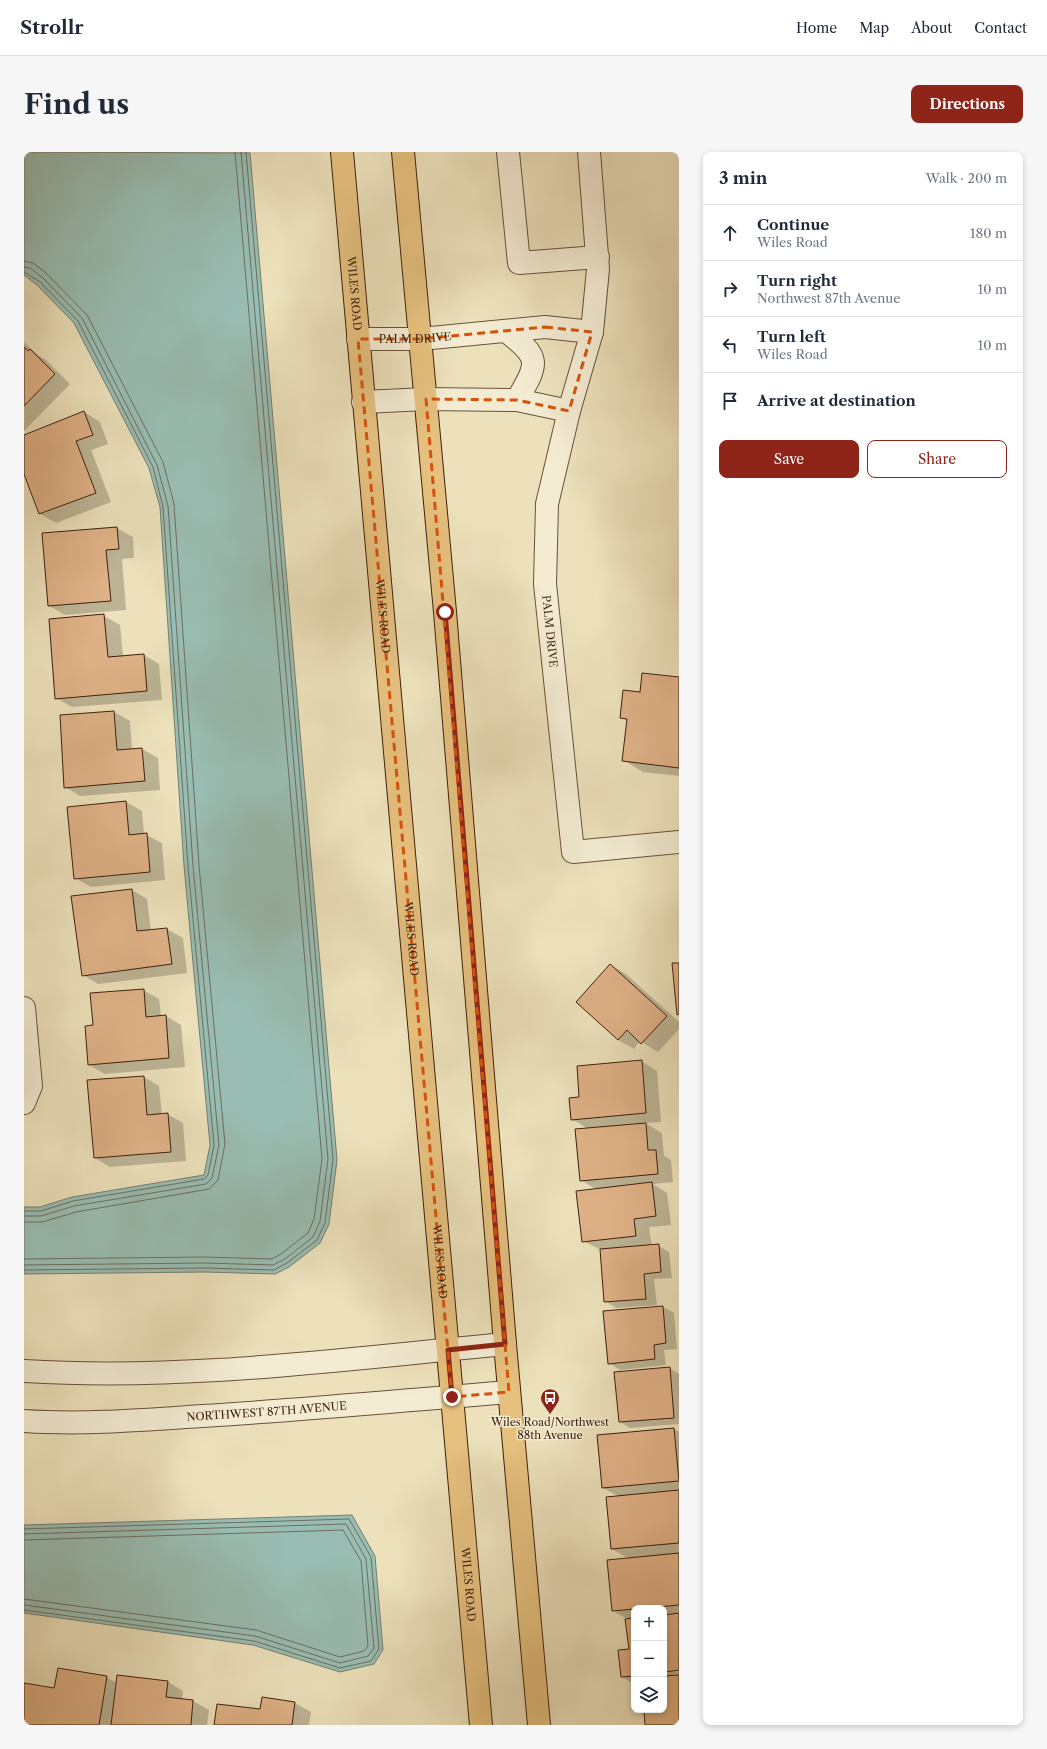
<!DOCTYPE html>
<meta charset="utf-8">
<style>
body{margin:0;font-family:"Libre Caslon Text",serif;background:#f6f6f7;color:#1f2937}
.controls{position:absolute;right:12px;bottom:12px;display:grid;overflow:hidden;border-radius:8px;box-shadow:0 2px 6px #0003}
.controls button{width:36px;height:36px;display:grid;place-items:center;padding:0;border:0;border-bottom:1px solid #e0e1e3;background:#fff;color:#1f2937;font:20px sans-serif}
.stop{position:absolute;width:12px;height:12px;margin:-9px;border:3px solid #8f2418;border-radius:50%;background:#fff}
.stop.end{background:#8f2418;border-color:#fff;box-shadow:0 1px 4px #0008}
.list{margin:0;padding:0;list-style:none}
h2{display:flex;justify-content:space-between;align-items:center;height:52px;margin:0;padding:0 16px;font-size:17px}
h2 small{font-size:13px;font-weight:400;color:#747a83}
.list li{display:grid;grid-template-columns:26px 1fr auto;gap:12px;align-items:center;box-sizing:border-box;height:56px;padding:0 16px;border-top:1px solid #e0e1e3}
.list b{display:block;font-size:15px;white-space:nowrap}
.list p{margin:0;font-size:13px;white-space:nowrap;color:#747a83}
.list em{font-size:13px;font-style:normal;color:#747a83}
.actions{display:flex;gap:8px;padding:12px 16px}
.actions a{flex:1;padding:9px 0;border:1px solid #8f2418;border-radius:8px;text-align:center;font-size:14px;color:#8f2418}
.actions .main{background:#8f2418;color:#fff}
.icon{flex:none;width:22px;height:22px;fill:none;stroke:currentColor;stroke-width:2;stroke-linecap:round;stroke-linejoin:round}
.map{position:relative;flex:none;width:655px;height:1573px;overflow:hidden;border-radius:8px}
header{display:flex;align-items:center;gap:24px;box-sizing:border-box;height:56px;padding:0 20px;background:#fff;border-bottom:1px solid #e0e1e3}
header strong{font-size:19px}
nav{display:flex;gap:22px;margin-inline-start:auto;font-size:14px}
.intro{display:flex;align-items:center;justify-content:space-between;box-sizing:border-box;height:96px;padding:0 24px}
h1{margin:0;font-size:28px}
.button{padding:10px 18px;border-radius:8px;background:#8f2418;color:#fff;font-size:14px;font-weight:700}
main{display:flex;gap:24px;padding:0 24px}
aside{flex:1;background:#fff;border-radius:8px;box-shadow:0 2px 6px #0003}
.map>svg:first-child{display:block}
</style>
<header>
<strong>Strollr</strong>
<nav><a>Home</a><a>Map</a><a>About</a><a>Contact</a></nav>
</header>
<div class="intro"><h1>Find us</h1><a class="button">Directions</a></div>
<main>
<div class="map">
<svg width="655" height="1573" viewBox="0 0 655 1573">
<rect width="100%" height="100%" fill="#ece1bb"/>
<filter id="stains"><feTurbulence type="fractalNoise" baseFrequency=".005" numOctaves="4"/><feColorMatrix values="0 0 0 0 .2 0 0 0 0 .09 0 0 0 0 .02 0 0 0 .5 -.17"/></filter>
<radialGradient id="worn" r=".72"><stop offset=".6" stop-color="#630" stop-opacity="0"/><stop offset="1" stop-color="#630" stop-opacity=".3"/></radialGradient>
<!-- water -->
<g fill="#99bdb3" stroke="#757e71">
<path d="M 0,0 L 226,1 L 313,1008 L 305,1072 L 296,1091 L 265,1115 L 251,1122 L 181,1120 L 0,1122 L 0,1055 L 16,1055 L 48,1045 L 180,1023 L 186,993 L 160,714 L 136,355 L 125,316 L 50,171 L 13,133 L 0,123 Z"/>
<path d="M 328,1363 L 351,1404 L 359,1498 L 350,1512 L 316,1520 L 229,1493 L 0,1461 L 0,1373 Z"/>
</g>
<!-- shadow -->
<g fill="#0003">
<path d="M 0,190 L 13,202 L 22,208 L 46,232 L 0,279 Z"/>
<path d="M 60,260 L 76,270 L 84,292 L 67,298 L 87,350 L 32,371 L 16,362 L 0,319 L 0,284 Z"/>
<path d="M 93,376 L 109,385 L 110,406 L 98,407 L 102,458 L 41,463 L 25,454 Z"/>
<path d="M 80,464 L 96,473 L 99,504 L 120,503 L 135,512 L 138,548 L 48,555 L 32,546 Z"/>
<path d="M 655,526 L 655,624 L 619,620 L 599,608 L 604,569 L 598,566 L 617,541 Z"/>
<path d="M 90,560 L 106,569 L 108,598 L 118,597 L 134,606 L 136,638 L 56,644 L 41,635 Z"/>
<path d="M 102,650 L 118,659 L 120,682 L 138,691 L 141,728 L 67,735 L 51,726 Z"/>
<path d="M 108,738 L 123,747 L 127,779 L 143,777 L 159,786 L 163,821 L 74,832 L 59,823 Z"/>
<path d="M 587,813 L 602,822 L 655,870 L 655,877 L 634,900 L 616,889 L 610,897 L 594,888 Z"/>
<path d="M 119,838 L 135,847 L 137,864 L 142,864 L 157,873 L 161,915 L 81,922 L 65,913 Z"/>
<path d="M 617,909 L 633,919 L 637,970 L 621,971 L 638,981 L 640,1004 L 647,1008 L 649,1030 L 629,1032 L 643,1041 L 647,1073 L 625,1075 L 628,1094 L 635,1094 L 645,1100 L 648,1126 L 630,1127 L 633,1153 L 592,1156 L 581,1149 L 577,1098 L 559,1089 L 573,1038 L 557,1028 L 564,977 L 548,967 L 557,946 Z"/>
<path d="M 120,925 L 135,934 L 138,963 L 143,962 L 159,971 L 162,1009 L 86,1015 L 71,1006 Z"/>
<path d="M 639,1155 L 650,1161 L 653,1197 L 640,1198 L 642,1213 L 596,1218 L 585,1211 Z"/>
<path d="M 646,1216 L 655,1222 L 655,1272 L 606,1276 L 596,1270 Z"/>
<path d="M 650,1277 L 655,1280 L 655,1573 L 622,1573 L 621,1558 L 640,1558 L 640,1456 L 610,1456 L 610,1532 L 598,1525 L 606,1498 L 605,1468 L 589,1459 L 605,1407 L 588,1397 L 594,1344 L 579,1336 L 574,1284 Z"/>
<path d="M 82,1525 L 93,1531 L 144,1530 L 159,1539 L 158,1548 L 169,1549 L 185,1558 L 183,1573 L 0,1573 L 0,1532 L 31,1537 Z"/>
<path d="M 239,1546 L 271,1551 L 287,1560 L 285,1573 L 191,1573 L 237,1559 Z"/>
</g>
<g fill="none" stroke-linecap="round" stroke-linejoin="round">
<!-- shore -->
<g stroke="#6c6e60" stroke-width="1">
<path d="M 0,109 L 9,111 L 22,121 L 63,163 L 139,310 L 150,352 L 175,713 L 201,992 L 194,1028 L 185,1037 L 52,1060 L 18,1070 L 0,1070"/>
<path d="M 0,115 L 6,116 L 19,126 L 58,166 L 133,313 L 144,354 L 169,714 L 195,993 L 188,1026 L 182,1032 L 50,1054 L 17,1064 L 0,1064"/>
<path d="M 0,120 L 16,130 L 54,169 L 129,315 L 139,355 L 164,714 L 190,993 L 184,1023 L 180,1027 L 49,1049 L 17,1059 L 0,1059"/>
<path d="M 0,1107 L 181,1105 L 248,1107 L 257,1102 L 284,1081 L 290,1067 L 298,1007 L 211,0"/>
<path d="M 0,1113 L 181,1111 L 249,1113 L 261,1107 L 289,1085 L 296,1069 L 304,1007 L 217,0"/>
<path d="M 0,1118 L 181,1116 L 250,1118 L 263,1111 L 293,1088 L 301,1071 L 309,1007 L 222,0"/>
<path d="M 0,1377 L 325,1367 L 347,1405 L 355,1497 L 347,1509 L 316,1516 L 230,1489 L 0,1458"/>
<path d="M 0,1382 L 322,1372 L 342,1407 L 350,1496 L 344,1504 L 316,1511 L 231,1484 L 0,1453"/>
<path d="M 0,1388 L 319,1378 L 337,1409 L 344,1494 L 340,1499 L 316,1505 L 232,1478 L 0,1447"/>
</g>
</g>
<!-- building -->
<g fill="#dfb186" stroke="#3f1f0e">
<path d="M 0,195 L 4,199 L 6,197 L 31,222 L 0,254 Z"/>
<path d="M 60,259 L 69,283 L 52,289 L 72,341 L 15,362 L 0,322 L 0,283 Z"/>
<path d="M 93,375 L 95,397 L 82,398 L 87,449 L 24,454 L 18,381 Z"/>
<path d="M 80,462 L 84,505 L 120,502 L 123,539 L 31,547 L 25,467 Z"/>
<path d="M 618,521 L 655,525 L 655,616 L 598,609 L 603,567 L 596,566 L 599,538 L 616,540 Z"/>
<path d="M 90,559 L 93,598 L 118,596 L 121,629 L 40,636 L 36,563 Z"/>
<path d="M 102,649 L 105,683 L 123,681 L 126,720 L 50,727 L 43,655 Z"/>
<path d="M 108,737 L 113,779 L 143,776 L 148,812 L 58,824 L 47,744 Z"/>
<path d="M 648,811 L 655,811 L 655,862 L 653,863 Z"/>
<path d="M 586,812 L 643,864 L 617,892 L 603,878 L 594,888 L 552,850 Z"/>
<path d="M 120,837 L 122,865 L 142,863 L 145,906 L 64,913 L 61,874 L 69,873 L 66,841 Z"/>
<path d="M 618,908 L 622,961 L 547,968 L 545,946 L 555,945 L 553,914 Z"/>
<path d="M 120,924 L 123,963 L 144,961 L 147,1000 L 70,1006 L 63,928 Z"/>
<path d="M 622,971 L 624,998 L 632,998 L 634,1022 L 556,1029 L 551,977 Z"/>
<path d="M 628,1030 L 632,1064 L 610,1067 L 612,1084 L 558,1090 L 552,1039 Z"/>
<path d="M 635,1092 L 637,1120 L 620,1122 L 622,1147 L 580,1150 L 576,1097 Z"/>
<path d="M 639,1154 L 642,1191 L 630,1193 L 631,1207 L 584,1212 L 579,1159 Z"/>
<path d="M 646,1215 L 650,1266 L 595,1270 L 590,1220 Z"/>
<path d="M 650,1276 L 655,1329 L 578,1336 L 573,1283 Z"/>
<path d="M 655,1338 L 655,1391 L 587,1397 L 582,1345 Z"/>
<path d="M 655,1401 L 655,1453 L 588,1459 L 583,1408 Z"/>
<path d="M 655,1461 L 655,1518 L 640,1520 L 640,1463 Z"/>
<path d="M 610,1466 L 610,1524 L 597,1525 L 594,1498 L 605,1497 L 601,1467 Z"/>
<path d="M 34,1516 L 83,1524 L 75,1573 L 0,1573 L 0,1531 L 30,1536 Z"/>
<path d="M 93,1523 L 144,1529 L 142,1545 L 169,1548 L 167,1573 L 87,1573 Z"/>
<path d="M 655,1523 L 655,1573 L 621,1573 L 620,1558 L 640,1558 L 640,1524 Z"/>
<path d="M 238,1545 L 271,1550 L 268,1573 L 190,1573 L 193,1552 L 236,1557 Z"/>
</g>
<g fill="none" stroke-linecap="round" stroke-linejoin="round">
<!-- minor casing -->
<g stroke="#6a5039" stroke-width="24">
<g id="minor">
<path d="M 484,0 L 495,111 L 574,105"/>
<path id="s1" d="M 565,0 L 574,117 L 568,180 L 545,259 L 523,352 L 521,432 L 549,700 L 655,690"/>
<path d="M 482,179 C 517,206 515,210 493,248"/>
<path id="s2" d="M 334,187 L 397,187 L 521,175 L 568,180"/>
<path d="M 339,250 L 402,247 L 493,248 L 545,259"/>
<path d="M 0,856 L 7,934 L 0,951"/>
<path d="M 0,1219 C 161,1229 321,1207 481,1192"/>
<path id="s3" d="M 0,1269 C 59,1273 119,1268 178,1264 C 280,1258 383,1248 485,1240"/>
</g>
</g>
<!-- major casing -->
<g stroke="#3f1f0e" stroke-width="24">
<g id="major">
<path id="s4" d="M 318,0 L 457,1573"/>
<path d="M 379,0 L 421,460 L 481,1192 L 515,1573"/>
</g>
</g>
<!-- minor -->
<use href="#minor" stroke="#f3ecd3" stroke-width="22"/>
<!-- major -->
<use href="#major" stroke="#e6c07e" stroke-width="22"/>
</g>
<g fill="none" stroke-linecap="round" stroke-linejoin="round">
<!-- route -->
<path stroke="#8f2418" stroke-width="5" d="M 421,460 L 481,1192 L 424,1198 L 428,1245"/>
</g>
<!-- marked area -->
<path fill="none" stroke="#d7530c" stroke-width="3" stroke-dasharray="8 5" stroke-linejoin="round" d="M 521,175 L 568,180 L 545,259 L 493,248 L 402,247 L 485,1240 L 428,1245 L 334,187 L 397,187 Z"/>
<!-- icons -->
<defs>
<g id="bus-pin" transform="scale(1)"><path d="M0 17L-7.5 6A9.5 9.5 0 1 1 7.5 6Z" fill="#8f2418" stroke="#f3ecd3"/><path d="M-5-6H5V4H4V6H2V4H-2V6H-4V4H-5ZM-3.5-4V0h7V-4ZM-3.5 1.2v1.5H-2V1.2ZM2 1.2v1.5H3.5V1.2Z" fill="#fff"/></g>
</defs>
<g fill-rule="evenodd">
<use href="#bus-pin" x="526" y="1246"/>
</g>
<g text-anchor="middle" stroke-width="3" stroke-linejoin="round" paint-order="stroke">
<!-- street labels -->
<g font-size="11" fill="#3f1f0e" stroke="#f3ecd3">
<text dy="4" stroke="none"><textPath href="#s4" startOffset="142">WILES ROAD</textPath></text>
<text dy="4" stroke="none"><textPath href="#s2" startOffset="57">PALM DRIVE</textPath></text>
<text dy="4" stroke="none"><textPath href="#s4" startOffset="466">WILES ROAD</textPath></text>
<text dy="4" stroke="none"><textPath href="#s1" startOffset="486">PALM DRIVE</textPath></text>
<text dy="4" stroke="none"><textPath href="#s4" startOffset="790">WILES ROAD</textPath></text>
<text dy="4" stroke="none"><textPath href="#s4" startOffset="1114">WILES ROAD</textPath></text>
<text dy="4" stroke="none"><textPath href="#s3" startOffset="243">NORTHWEST 87TH AVENUE</textPath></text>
<text dy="4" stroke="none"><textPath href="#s4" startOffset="1438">WILES ROAD</textPath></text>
</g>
<!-- poi labels -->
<g font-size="11" fill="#3f1f0e" stroke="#f3ecd3">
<text x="526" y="1274">Wiles Road/Northwest<tspan x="526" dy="13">88th Avenue</tspan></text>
</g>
</g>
<rect width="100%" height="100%" filter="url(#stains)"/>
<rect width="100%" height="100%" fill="url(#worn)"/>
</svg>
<div class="controls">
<button>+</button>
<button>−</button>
<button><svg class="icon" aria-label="layers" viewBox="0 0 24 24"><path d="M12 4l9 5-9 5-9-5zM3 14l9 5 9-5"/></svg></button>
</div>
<div class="stop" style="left:421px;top:460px"></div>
<div class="stop end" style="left:428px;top:1245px"></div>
</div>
<aside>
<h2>3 min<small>Walk · 200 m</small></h2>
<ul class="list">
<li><svg class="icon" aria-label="ahead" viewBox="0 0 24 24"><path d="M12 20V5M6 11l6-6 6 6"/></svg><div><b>Continue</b><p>Wiles Road</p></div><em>180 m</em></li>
<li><svg class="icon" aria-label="right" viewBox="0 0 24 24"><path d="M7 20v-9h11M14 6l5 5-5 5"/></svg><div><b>Turn right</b><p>Northwest 87th Avenue</p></div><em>10 m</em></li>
<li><svg class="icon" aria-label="left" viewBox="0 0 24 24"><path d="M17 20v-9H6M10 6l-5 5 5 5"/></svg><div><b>Turn left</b><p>Wiles Road</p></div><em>10 m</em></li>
<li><svg class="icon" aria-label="arrive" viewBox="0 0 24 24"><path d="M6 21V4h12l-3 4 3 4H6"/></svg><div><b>Arrive at destination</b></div></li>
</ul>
<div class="actions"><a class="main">Save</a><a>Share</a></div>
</aside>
</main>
